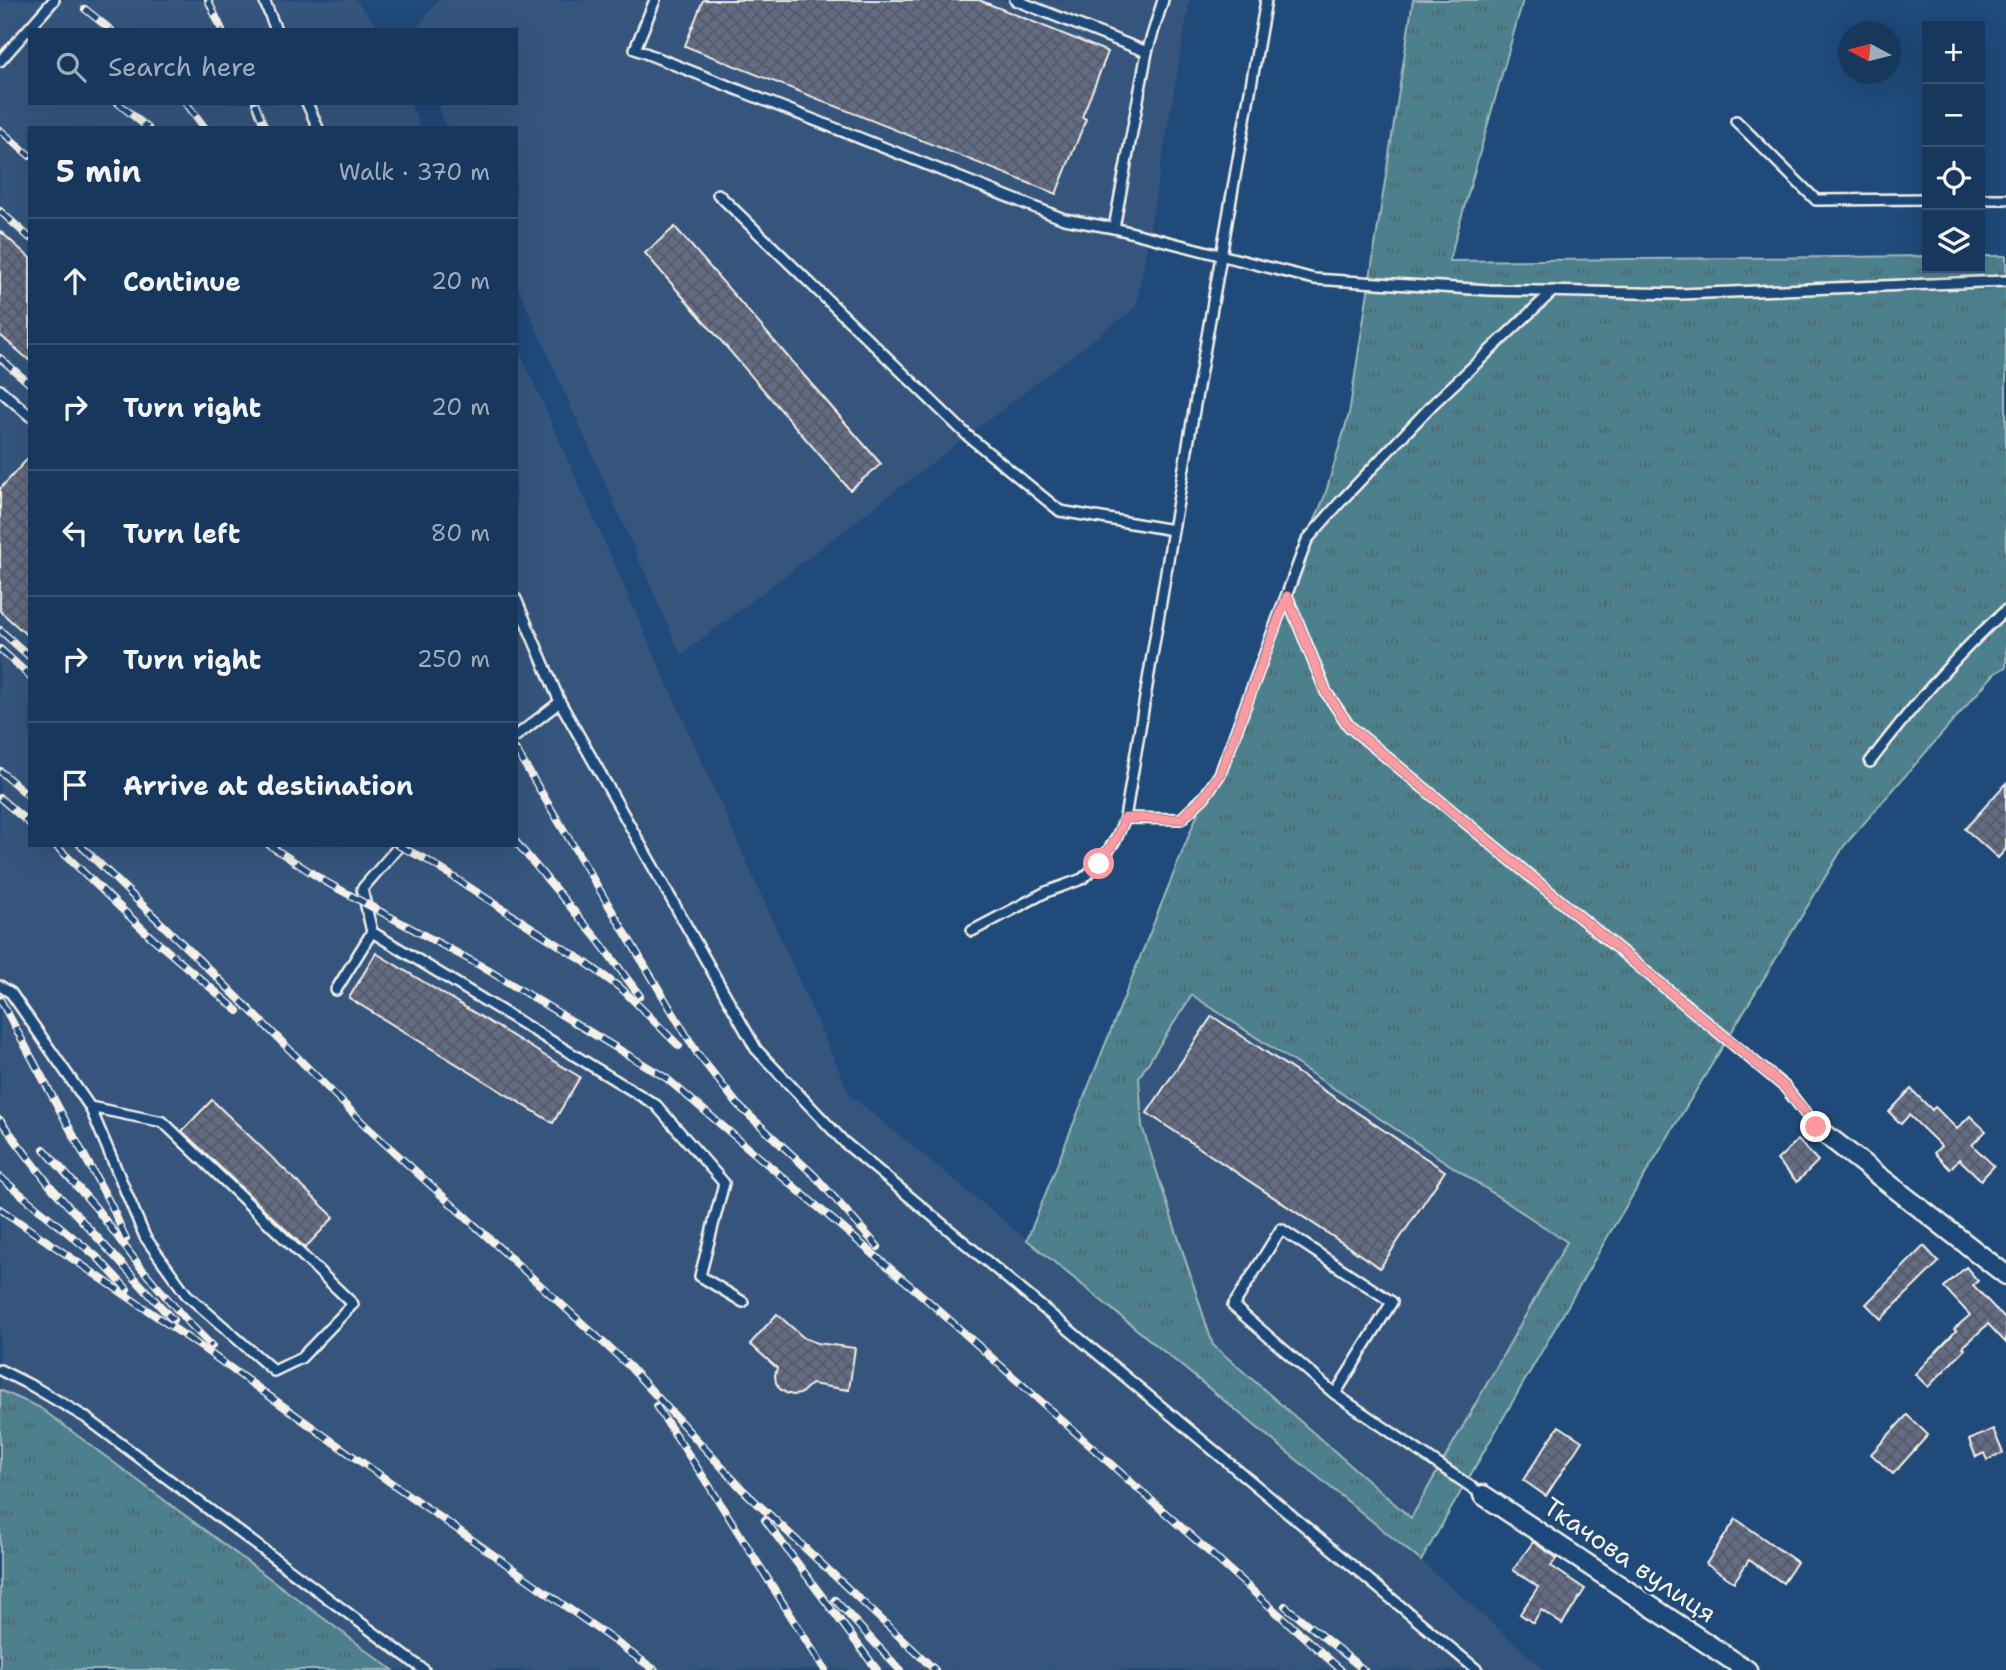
<!DOCTYPE html>
<meta charset="utf-8">
<style>
body{margin:0;font-family:"Shantell Sans",sans-serif;background:#203f62;color:#f1f3f6}
.controls{position:absolute;right:21px;top:21px;display:grid;overflow:hidden;border-radius:0px;box-shadow:0 7px 28px #0002}
.controls button{width:63px;height:63px;display:grid;place-items:center;padding:0;border:0;border-bottom:2px solid #365272;background:#17385c;color:#f1f3f6;font:35px sans-serif}
.compass{position:absolute;left:1838px;top:21px;width:63px;height:63px;border-radius:50%;background:#17385c;box-shadow:0 7px 28px #0002;rotate:277deg}
.stop{position:absolute;width:21px;height:21px;margin:-16px;border:5px solid #ff9aa2;border-radius:50%;background:#fff}
.stop.end{background:#ff9aa2;border-color:#fff;box-shadow:0 2px 7px #0008}
.list{margin:0;padding:0;list-style:none}
h2{display:flex;justify-content:space-between;align-items:center;height:91px;margin:0;padding:0 28px;font-size:30px}
h2 small{font-size:23px;font-weight:400;color:#9eacbb}
.list li{display:grid;grid-template-columns:46px 1fr auto;gap:21px;align-items:center;box-sizing:border-box;height:126px;padding:0 28px;border-top:2px solid #365272}
.list b{display:block;font-size:26px;white-space:nowrap}
.list em{font-size:23px;font-style:normal;color:#9eacbb}
.icon{flex:none;width:38px;height:38px;fill:none;stroke:currentColor;stroke-width:2;stroke-linecap:round;stroke-linejoin:round}
.map{position:relative;flex:none;width:2006px;height:1670px;overflow:hidden}
.search{position:absolute;background:#17385c;box-shadow:0 7px 28px #0002;left:28px;top:28px;width:490px;height:77px;display:flex;align-items:center;gap:18px;box-sizing:border-box;padding:0 24px;border-radius:0px;color:#9eacbb;font-size:26px}
.panel{position:absolute;background:#17385c;box-shadow:0 7px 28px #0002;left:28px;top:126px;width:490px;height:721px;border-radius:0px}
.map>svg:first-child{display:block}
</style>
<div class="map">
<svg width="2006" height="1670" viewBox="0 0 2006 1670">
<defs>
<pattern id="grass-tufts" width="24" height="20" patternUnits="userSpaceOnUse" patternTransform="scale(1.75)"><rect width="24" height="20" fill="#4e808d"/><path d="M3 7l-1-3M5 7V3M7 7l1-3M15 17l-1-3M17 17v-4M19 17l1-3" fill="none" stroke="#4c676d"/></pattern>
<pattern id="building-cross-hatch" width="8" height="8" patternUnits="userSpaceOnUse" patternTransform="scale(1.75)"><rect width="8" height="8" fill="#646c85"/><path d="M0 0l8 8M0 8l8-8" fill="none" stroke="#555862"/></pattern>
</defs>
<rect width="100%" height="100%" fill="#1f4a7a"/>
<filter id="ink" filterUnits="userSpaceOnUse"><feTurbulence type="fractalNoise" baseFrequency=".0143" numOctaves="2"/><feDisplacementMap in="SourceGraphic" scale="14" xChannelSelector="R" yChannelSelector="G"/><feConvolveMatrix kernelMatrix="1 2 1 2 8 2 1 2 1" color-interpolation-filters="sRGB"/></filter>
<g filter="url(#ink)">
<!-- built -->
<g fill="#34547d">
<path d="M 0,0 L 355,0 L 373,20 L 377,30 L 30,30 L 30,103 L 410,103 L 421,128 L 30,128 L 30,845 L 516,845 L 516,343 L 850,1095 L 1421,1561 L 1545,1670 L 393,1670 L 39,1407 L 0,1390 Z"/>
<path d="M 438,0 L 1190,0 L 1136,307 L 681,655 L 516,283 L 516,128 L 447,128 L 436,103 L 516,103 L 516,30 L 415,30 Z"/>
<path d="M 1191,994 L 1568,1242 L 1411,1518 L 1213,1345 L 1142,1126 L 1139,1077 Z"/>
</g>
<!-- grass -->
<g fill="url(#grass-tufts)" stroke="#a1b8ba" stroke-width="2" fill-rule="evenodd">
<path d="M 1413,0 L 1523,0 L 1449,261 L 1927,256 L 1927,268 L 1980,268 L 1980,256 L 2006,256 L 2006,667 L 1995,673 L 1844,846 L 1608,1236 L 1421,1561 L 1027,1240 L 1325,495 L 1349,414 ZM 1192,995 L 1567,1242 L 1411,1518 L 1213,1345 L 1142,1126 L 1139,1077 Z"/>
<path d="M 0,1390 L 39,1407 L 393,1670 L 0,1670 Z"/>
</g>
<!-- building -->
<g fill="url(#building-cross-hatch)" stroke="#f4f1e8" stroke-width="2">
<path d="M 703,0 L 979,0 L 1108,52 L 1082,117 L 1086,119 L 1056,194 L 685,46 Z"/>
<path d="M 675,227 L 881,464 L 850,490 L 645,253 Z"/>
<path d="M 0,231 L 30,258 L 30,361 L 0,335 Z"/>
<path d="M 30,456 L 30,638 L 0,611 L 0,489 Z"/>
<path d="M 2006,783 L 2006,849 L 1998,858 L 1965,829 Z"/>
<path d="M 376,953 L 580,1077 L 553,1123 L 349,998 Z"/>
<path d="M 1212,1016 L 1445,1171 L 1380,1268 L 1147,1113 Z"/>
<path d="M 1911,1089 L 1932,1110 L 1935,1107 L 1957,1129 L 1970,1116 L 1986,1131 L 1972,1145 L 1994,1166 L 1981,1180 L 1959,1159 L 1950,1169 L 1934,1153 L 1941,1146 L 1909,1115 L 1901,1124 L 1889,1112 Z"/>
<path d="M 212,1100 L 334,1217 L 305,1248 L 182,1131 Z"/>
<path d="M 1798,1140 L 1818,1161 L 1797,1182 L 1777,1160 Z"/>
<path d="M 1924,1246 L 1939,1262 L 1881,1319 L 1866,1304 Z"/>
<path d="M 1966,1267 L 1978,1281 L 1973,1285 L 2006,1320 L 2006,1343 L 1988,1324 L 1963,1347 L 1965,1349 L 1928,1387 L 1915,1374 L 1956,1331 L 1954,1329 L 1970,1315 L 1944,1287 Z"/>
<path d="M 777,1314 L 804,1338 L 817,1343 L 855,1348 L 849,1390 L 811,1384 L 800,1394 L 793,1395 L 786,1393 L 780,1389 L 776,1383 L 775,1375 L 777,1368 L 750,1344 Z"/>
<path d="M 1907,1415 L 1928,1435 L 1893,1474 L 1871,1454 Z"/>
<path d="M 1559,1426 L 1582,1441 L 1546,1496 L 1523,1480 Z"/>
<path d="M 1993,1429 L 2003,1453 L 1987,1460 L 1984,1453 L 1976,1457 L 1969,1440 Z"/>
<path d="M 1736,1519 L 1797,1562 L 1783,1583 L 1749,1560 L 1734,1582 L 1706,1564 Z"/>
<path d="M 1533,1542 L 1557,1558 L 1551,1566 L 1585,1589 L 1562,1624 L 1541,1610 L 1533,1623 L 1520,1614 L 1538,1587 L 1513,1570 Z"/>
</g>
<g fill="none" stroke-linecap="round" stroke-linejoin="round">
<!-- lane casing -->
<g stroke="#f4f1e8" stroke-width="14">
<g id="lane">
<path d="M 264,0 L 276,30"/>
<path d="M 655,0 L 635,49 L 1064,219 L 1114,228 L 1314,279 L 1488,290 L 1681,294 L 2006,281"/>
<path d="M 1015,0 L 1147,52"/>
<path d="M 0,61 L 54,0"/>
<path d="M 307,103 L 318,128"/>
<path d="M 1736,121 L 1816,200 L 1927,199"/>
<path d="M 718,194 L 968,436 L 1060,511 L 1173,530"/>
<path d="M 1980,199 L 2006,199"/>
<path d="M 1114,228 L 1147,52 L 1163,0"/>
<path d="M 0,390 L 30,416"/>
<path d="M 1287,596 L 1326,692 L 1349,726 L 1785,1087 L 1816,1127"/>
<path d="M 516,599 L 560,702 L 756,1049 L 845,1143 L 1477,1670"/>
<path d="M 516,736 L 560,702"/>
<path d="M 1870,762 C 1911,708 1955,655 2006,610"/>
<path d="M 1125,818 L 1181,819 L 1204,797 L 1220,774 L 1307,540 L 1342,500 L 1433,404 L 1553,291"/>
<path d="M 972,931 L 1046,892 L 1082,879 L 1099,864 L 1116,839 L 1125,818 L 1173,530 L 1266,0"/>
<path d="M 372,932 L 656,1105 L 724,1183 L 700,1276 L 743,1302"/>
<path d="M 0,986 L 11,993 L 90,1107 L 145,1237 L 186,1294 L 274,1371 L 301,1358 L 353,1304 L 163,1122 L 90,1107"/>
<path d="M 336,990 L 372,932 L 362,889 L 400,845"/>
<path d="M 0,1370 L 34,1387 L 85,1417 L 424,1670"/>
<path d="M 1335,1394 L 1392,1302 L 1281,1229 L 1233,1306 L 1335,1394 L 1483,1495"/>
</g>
</g>
<!-- street casing -->
<g stroke="#f4f1e8" stroke-width="23">
<g id="street">
<path d="M 1816,1127 L 2006,1275"/>
<path d="M 1483,1495 L 1747,1670"/>
</g>
</g>
<!-- lane -->
<use href="#lane" stroke="#1f4a7a" stroke-width="9"/>
<!-- street -->
<use href="#street" stroke="#1f4a7a" stroke-width="18"/>
<!-- rail casing -->
<g stroke="#f4f1e8" stroke-width="8">
<g id="rail">
<path d="M 208,0 L 222,30"/>
<path d="M 85,9 L 111,30"/>
<path d="M 118,103 L 148,128"/>
<path d="M 186,103 L 205,128"/>
<path d="M 255,103 L 265,128"/>
<path d="M 0,130 L 30,156"/>
<path d="M 0,211 L 30,238"/>
<path d="M 0,358 L 30,384"/>
<path d="M 0,630 L 30,657"/>
<path d="M 0,649 L 30,676"/>
<path d="M 516,750 L 697,1053 L 738,1105 L 814,1175 L 878,1247"/>
<path d="M 0,771 L 30,797"/>
<path d="M 0,798 L 30,824"/>
<path d="M 516,842 L 598,940 L 640,996"/>
<path d="M 55,845 L 150,936 L 238,1011"/>
<path d="M 80,845 L 221,981 L 368,1128 L 629,1366 L 742,1489 L 935,1670"/>
<path d="M 269,845 L 324,881 L 481,966 L 666,1078 L 925,1298 L 1341,1670"/>
<path d="M 397,845 L 427,860 L 585,962 L 623,990 L 679,1046"/>
<path d="M 0,999 L 112,1207 L 126,1239"/>
<path d="M 0,1120 L 51,1187 L 173,1320"/>
<path d="M 44,1149 L 96,1208 L 138,1264 L 185,1319 L 212,1346"/>
<path d="M 0,1177 L 97,1257 L 127,1289"/>
<path d="M 0,1209 L 204,1349 L 333,1442 L 471,1539 L 655,1670"/>
<path d="M 656,1406 L 708,1484 L 825,1670"/>
<path d="M 765,1520 L 877,1670"/>
<path d="M 835,1600 L 900,1670"/>
<path d="M 1285,1606 L 1364,1670"/>
</g>
</g>
<!-- rail -->
<use href="#rail" stroke="#1f4a7a" stroke-width="5" stroke-dasharray="16" stroke-linecap="butt"/>
</g>
</g>
<g fill="none" stroke-linecap="round" stroke-linejoin="round" filter="url(#ink)">
<!-- route -->
<path stroke="#ff9aa2" stroke-width="9" d="M 1099,864 L 1116,839 L 1125,818 L 1181,819 L 1204,797 L 1220,774 L 1287,596 L 1326,692 L 1349,726 L 1785,1087 L 1816,1127"/>
</g>
<g text-anchor="middle" stroke-width="5" stroke-linejoin="round" paint-order="stroke">
<!-- street labels -->
<g font-size="26" fill="#f4f1e8" stroke="#1f4a7a">
<text transform="translate(1630 1560) rotate(34)" y="9">Ткачова вулиця</text>
</g>
</g>
</svg>
<div class="controls">
<button>+</button>
<button>−</button>
<button><svg class="icon" aria-label="locate" viewBox="0 0 24 24"><circle cx="12" cy="12" r="6"/><path d="M12 2v4M12 18v4M2 12h4M18 12h4"/></svg></button>
<button><svg class="icon" aria-label="layers" viewBox="0 0 24 24"><path d="M12 4l9 5-9 5-9-5zM3 14l9 5 9-5"/></svg></button>
</div>
<svg class="compass" viewBox="-18 -18 36 36"><path d="M0-13l5 13h-10z" fill="#e53935"/><path d="M0 13l5-13h-10z" fill="#9eacbb"/></svg>
<div class="stop" style="left:1099px;top:864px"></div>
<div class="stop end" style="left:1816px;top:1127px"></div>
<div class="search"><svg class="icon" aria-label="search" viewBox="0 0 24 24"><circle cx="10" cy="10" r="6"/><path d="M15 15l6 6"/></svg>Search here</div>
<section class="panel">
<h2>5 min<small>Walk · 370 m</small></h2>
<ul class="list">
<li><svg class="icon" aria-label="ahead" viewBox="0 0 24 24"><path d="M12 20V5M6 11l6-6 6 6"/></svg><div><b>Continue</b></div><em>20 m</em></li>
<li><svg class="icon" aria-label="right" viewBox="0 0 24 24"><path d="M7 20v-9h11M14 6l5 5-5 5"/></svg><div><b>Turn right</b></div><em>20 m</em></li>
<li><svg class="icon" aria-label="left" viewBox="0 0 24 24"><path d="M17 20v-9H6M10 6l-5 5 5 5"/></svg><div><b>Turn left</b></div><em>80 m</em></li>
<li><svg class="icon" aria-label="right" viewBox="0 0 24 24"><path d="M7 20v-9h11M14 6l5 5-5 5"/></svg><div><b>Turn right</b></div><em>250 m</em></li>
<li><svg class="icon" aria-label="arrive" viewBox="0 0 24 24"><path d="M6 21V4h12l-3 4 3 4H6"/></svg><div><b>Arrive at destination</b></div></li>
</ul>
</section>
</div>
